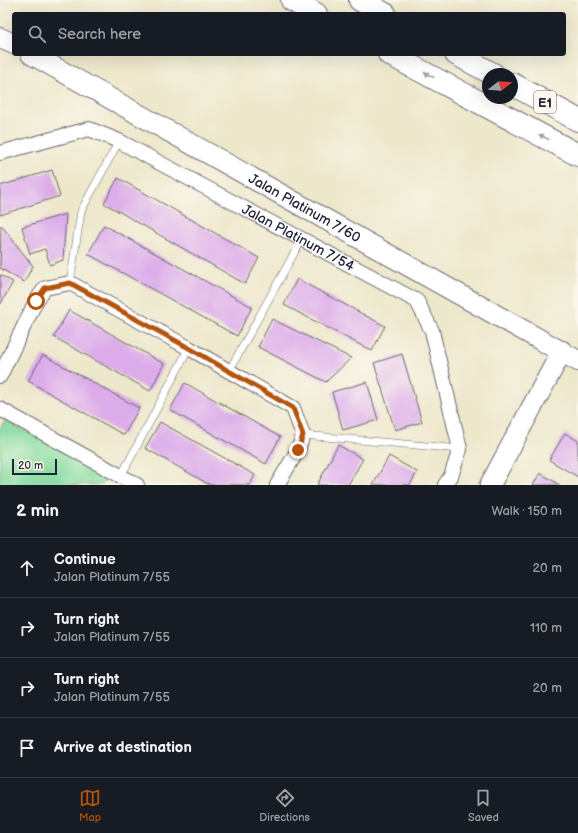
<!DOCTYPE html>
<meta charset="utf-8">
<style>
body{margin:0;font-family:"Balsamiq Sans",sans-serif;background:#242831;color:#f1f3f6}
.compass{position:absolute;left:482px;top:68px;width:36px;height:36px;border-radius:50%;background:#171b24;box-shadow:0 4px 16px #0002;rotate:73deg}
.scale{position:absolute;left:12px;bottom:10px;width:45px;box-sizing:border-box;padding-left:4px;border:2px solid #22223b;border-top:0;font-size:11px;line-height:14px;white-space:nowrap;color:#22223b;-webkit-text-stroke:3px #fbf7ec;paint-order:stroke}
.stop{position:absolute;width:12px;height:12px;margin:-9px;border:3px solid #b45309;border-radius:50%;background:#fff}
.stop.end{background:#b45309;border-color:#fff;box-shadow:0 1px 4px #0008}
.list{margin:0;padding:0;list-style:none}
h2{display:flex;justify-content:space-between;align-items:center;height:52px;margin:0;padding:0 16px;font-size:17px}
h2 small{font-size:13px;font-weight:400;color:#9ea1a6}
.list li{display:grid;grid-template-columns:26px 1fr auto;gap:12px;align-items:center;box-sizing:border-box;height:60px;padding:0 16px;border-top:1px solid #363941}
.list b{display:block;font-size:15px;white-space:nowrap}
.list p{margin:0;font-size:13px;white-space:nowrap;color:#9ea1a6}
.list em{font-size:13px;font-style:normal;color:#9ea1a6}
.icon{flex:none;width:22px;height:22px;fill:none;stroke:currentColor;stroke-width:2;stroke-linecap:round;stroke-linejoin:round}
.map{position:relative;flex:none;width:578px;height:485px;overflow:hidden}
.search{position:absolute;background:#171b24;box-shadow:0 4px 16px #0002;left:12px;right:12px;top:12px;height:44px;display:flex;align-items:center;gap:10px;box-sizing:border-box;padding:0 14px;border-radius:4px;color:#9ea1a6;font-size:15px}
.sheet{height:292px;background:#171b24}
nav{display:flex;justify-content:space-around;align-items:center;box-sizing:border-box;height:56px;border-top:1px solid #363941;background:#171b24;font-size:11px;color:#9ea1a6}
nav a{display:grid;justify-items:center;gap:2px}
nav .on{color:#b45309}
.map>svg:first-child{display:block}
</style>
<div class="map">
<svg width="578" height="485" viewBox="0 0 578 485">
<rect width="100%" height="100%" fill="#fbf7ec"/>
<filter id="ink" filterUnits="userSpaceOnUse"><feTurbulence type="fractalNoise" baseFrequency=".025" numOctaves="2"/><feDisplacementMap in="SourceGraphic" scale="8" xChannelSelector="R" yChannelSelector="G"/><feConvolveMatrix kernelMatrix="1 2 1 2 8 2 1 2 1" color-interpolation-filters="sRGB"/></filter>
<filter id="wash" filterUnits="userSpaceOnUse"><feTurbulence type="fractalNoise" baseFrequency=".012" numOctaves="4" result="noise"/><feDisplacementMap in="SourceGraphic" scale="16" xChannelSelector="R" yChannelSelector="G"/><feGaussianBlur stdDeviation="0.9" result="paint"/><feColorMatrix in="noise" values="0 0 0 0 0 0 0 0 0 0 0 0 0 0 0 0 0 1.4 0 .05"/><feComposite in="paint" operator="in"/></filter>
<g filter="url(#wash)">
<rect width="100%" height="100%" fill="#ede7cb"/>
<!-- green -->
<path fill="#84db9f" stroke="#537e6d" d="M 5,420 L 106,475 L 102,485 L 0,485 L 0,428 Z"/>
<g id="blocks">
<!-- building -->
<g fill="#dcacea">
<path d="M 52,170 L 60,196 L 0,215 L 0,186 Z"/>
<path d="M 118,178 L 259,258 L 245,284 L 104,203 Z"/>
<path d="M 66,214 L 63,260 L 50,265 L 45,249 L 30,254 L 22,227 Z"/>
<path d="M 1,225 L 33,266 L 24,282 L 0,268 Z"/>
<path d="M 104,225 L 252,307 L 237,336 L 88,254 Z"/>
<path d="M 0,275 L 13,282 L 0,305 Z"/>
<path d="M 297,279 L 385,326 L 372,351 L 284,305 Z"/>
<path d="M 69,310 L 164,364 L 150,391 L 54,337 Z"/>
<path d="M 272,319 L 351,358 L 326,382 L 258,347 Z"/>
<path d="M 402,354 L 422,422 L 395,430 L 374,363 Z"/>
<path d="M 43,355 L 139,408 L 124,435 L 28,381 Z"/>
<path d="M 367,382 L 378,420 L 343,430 L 332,392 Z"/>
<path d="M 185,383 L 280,437 L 266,464 L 170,410 Z"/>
<path d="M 160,422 L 255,475 L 250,485 L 210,485 L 145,448 Z"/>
<path d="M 565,433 L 578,441 L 578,477 L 549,460 Z"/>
<path d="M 338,445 L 363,459 L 348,485 L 317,485 Z"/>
<path d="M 389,456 L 417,472 L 410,485 L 373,485 Z"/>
<path d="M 540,473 L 560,485 L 533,485 Z"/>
</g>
</g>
</g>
<g filter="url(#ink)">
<use href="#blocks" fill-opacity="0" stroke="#69676d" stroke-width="1"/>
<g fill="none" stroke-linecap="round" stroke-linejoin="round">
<!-- lane casing -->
<g stroke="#69676d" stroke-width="8">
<g id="lane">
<path d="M 70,283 L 81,211 L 119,141"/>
<path d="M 229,371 L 302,239"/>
<path d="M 303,435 L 460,449"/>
<path d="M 121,476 L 189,348"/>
</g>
</g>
<!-- street casing -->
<g stroke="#69676d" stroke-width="16">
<g id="street">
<path id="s1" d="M 0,153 L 89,129 L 119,141 L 417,301 L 432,331 L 460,449 L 451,476 L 445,485"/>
<path d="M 0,376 L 36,301 L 45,288 L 70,283 L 189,348 L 293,408 L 303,435 L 298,450 L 277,485"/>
<path d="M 0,409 L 137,485"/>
</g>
</g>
<!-- secondary casing -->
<g stroke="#69676d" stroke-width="22">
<g id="secondary">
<path d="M 0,38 L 14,44"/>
<path id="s2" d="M 31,54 L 578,361"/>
<path d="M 490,485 L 562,351"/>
</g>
</g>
<!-- highway casing -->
<g stroke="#69676d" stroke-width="24">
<g id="highway">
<path d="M 292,0 L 316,14"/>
<path d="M 360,0 L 385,14"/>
<path d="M 389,54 L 578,155"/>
<path d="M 456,54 L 493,74"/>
<path d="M 512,84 L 578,120"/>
</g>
</g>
<!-- lane -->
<use href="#lane" stroke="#fff" stroke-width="7"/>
<!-- street -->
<use href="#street" stroke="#fff" stroke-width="14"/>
<!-- secondary -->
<use href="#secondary" stroke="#fff" stroke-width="20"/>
<!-- highway -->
<use href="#highway" stroke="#fff" stroke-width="22"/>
</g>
<!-- one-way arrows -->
<defs><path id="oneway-solid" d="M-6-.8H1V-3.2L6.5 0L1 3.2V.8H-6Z"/></defs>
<g fill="#9c9ca7">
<use href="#oneway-solid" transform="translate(429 75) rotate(-152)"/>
<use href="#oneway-solid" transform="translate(544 137) rotate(-152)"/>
</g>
</g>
<g fill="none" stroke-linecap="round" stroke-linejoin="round" filter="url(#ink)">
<!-- route -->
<path stroke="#b45309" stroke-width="5" d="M 36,301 L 45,288 L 70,283 L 189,348 L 293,408 L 303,435 L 298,450"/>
</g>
<g text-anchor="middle" stroke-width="3.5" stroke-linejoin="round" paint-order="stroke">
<!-- shield labels -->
<rect fill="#fbf7ec" stroke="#636270" stroke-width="1" x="534" y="91" width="22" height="22" rx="3"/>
<g font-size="13" font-weight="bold" fill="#22223b">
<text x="545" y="107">E1</text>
</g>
<!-- street labels -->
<g font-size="14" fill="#22223b" stroke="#fbf7ec">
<text dy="5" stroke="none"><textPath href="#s2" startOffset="314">Jalan Platinum 7/60</textPath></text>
<text dy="5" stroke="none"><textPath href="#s1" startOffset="328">Jalan Platinum 7/54</textPath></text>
</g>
</g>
</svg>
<svg class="compass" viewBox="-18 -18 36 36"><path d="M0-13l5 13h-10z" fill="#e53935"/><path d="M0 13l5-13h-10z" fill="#9ea1a6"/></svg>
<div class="scale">20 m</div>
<div class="stop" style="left:36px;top:301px"></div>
<div class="stop end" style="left:298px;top:450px"></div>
<div class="search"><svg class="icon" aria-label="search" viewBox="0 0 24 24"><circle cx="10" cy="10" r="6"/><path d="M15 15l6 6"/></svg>Search here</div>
</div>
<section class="sheet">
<h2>2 min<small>Walk · 150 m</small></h2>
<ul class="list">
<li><svg class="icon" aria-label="ahead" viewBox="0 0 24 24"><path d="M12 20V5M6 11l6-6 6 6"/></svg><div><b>Continue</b><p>Jalan Platinum 7/55</p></div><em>20 m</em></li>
<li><svg class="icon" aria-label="right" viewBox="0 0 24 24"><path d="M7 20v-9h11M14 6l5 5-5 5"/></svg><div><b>Turn right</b><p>Jalan Platinum 7/55</p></div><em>110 m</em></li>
<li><svg class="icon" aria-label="right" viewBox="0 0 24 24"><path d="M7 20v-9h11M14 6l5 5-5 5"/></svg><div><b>Turn right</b><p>Jalan Platinum 7/55</p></div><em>20 m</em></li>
<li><svg class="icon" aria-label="arrive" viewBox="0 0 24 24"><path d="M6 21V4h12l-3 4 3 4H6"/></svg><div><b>Arrive at destination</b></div></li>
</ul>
</section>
<nav>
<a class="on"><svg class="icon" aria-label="map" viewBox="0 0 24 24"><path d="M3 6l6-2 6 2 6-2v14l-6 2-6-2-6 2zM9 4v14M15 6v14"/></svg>Map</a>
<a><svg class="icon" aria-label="directions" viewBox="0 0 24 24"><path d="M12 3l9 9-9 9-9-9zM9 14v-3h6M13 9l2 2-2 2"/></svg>Directions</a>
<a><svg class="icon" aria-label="saved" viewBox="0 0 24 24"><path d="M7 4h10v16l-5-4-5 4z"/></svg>Saved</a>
</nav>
